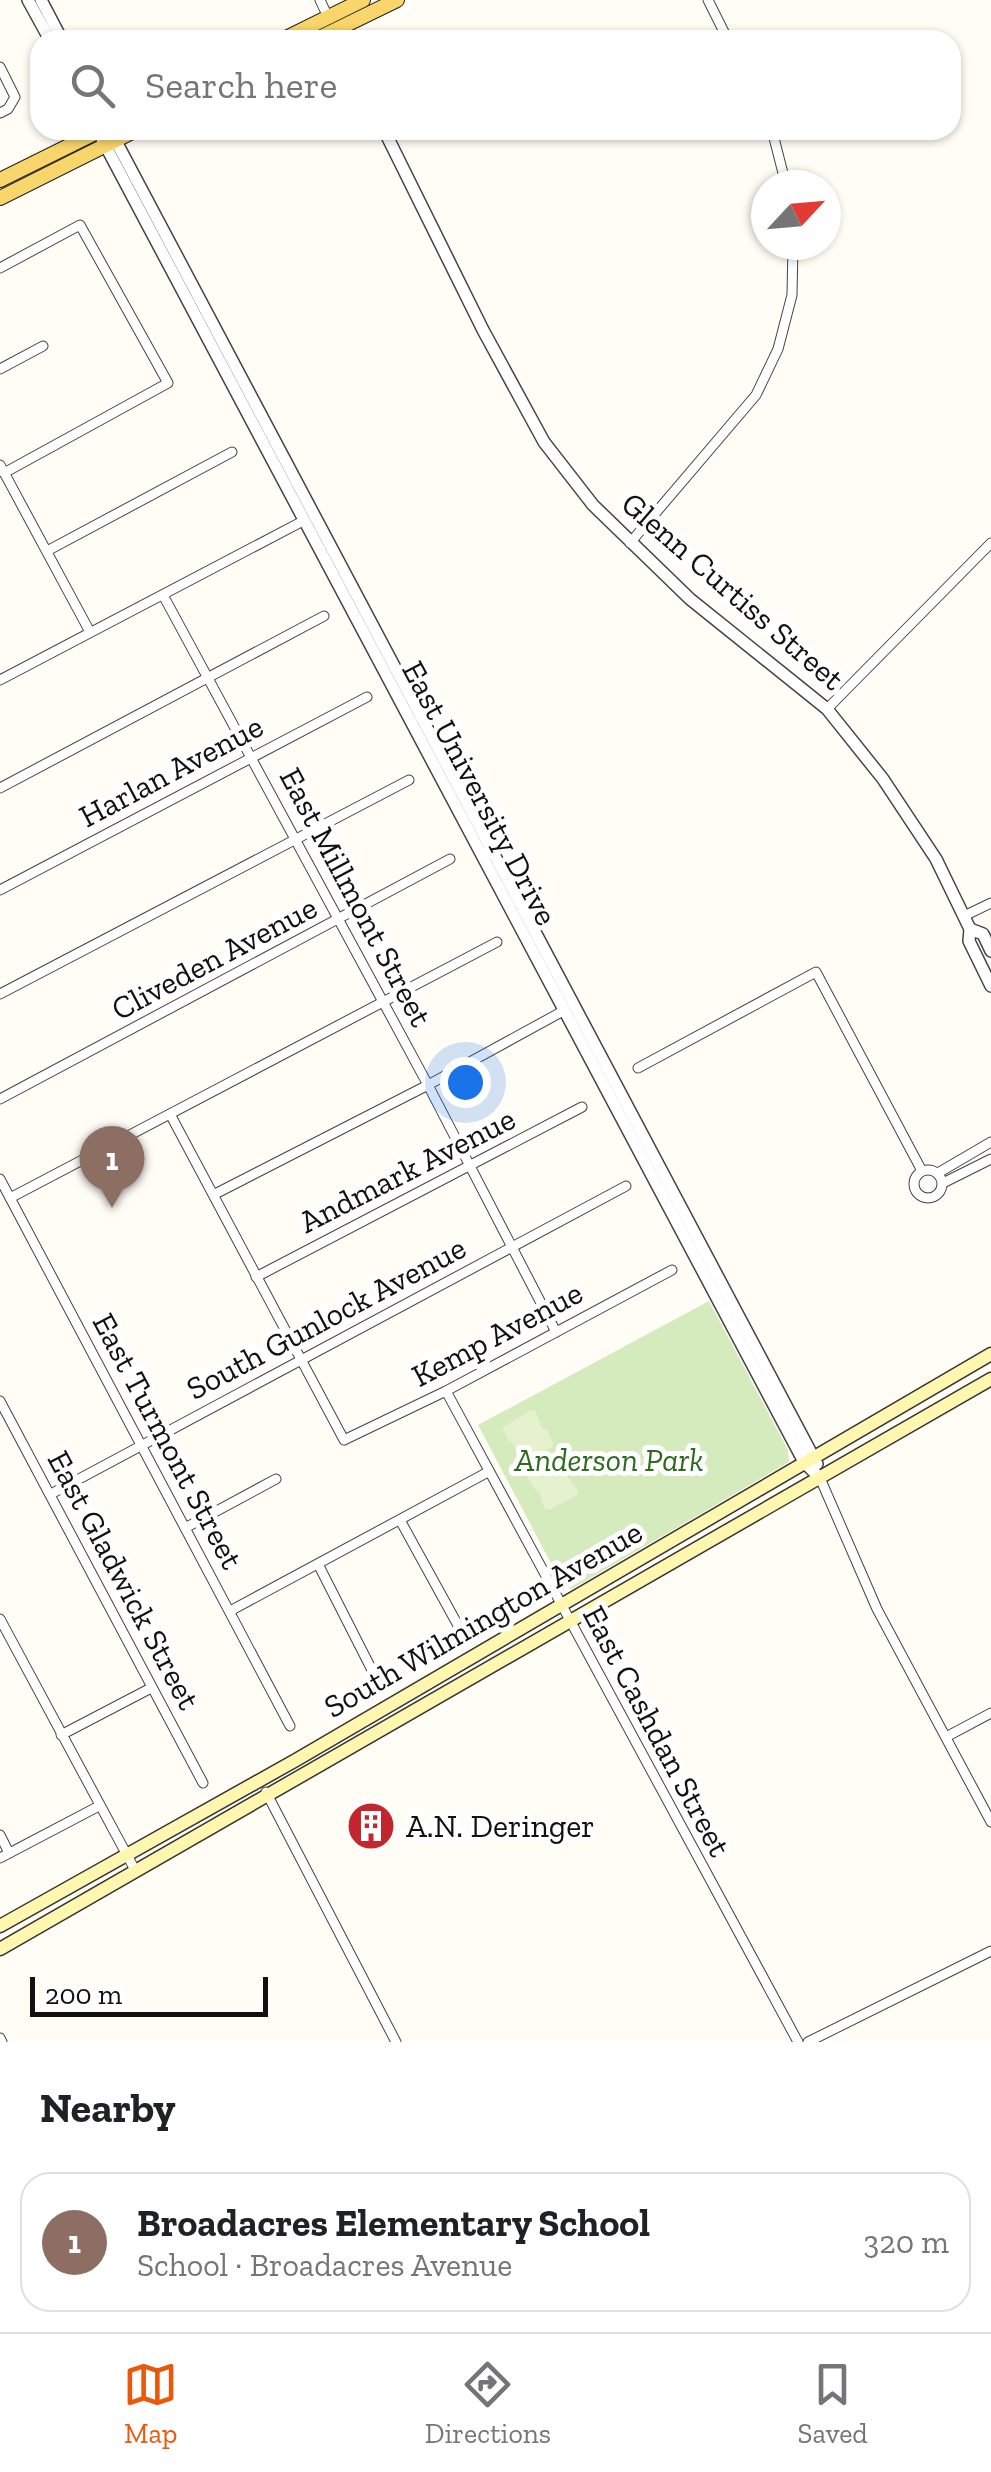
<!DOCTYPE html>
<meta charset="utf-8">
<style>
body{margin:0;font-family:"Zilla Slab",serif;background:#f2f2f2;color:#202124}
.compass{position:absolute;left:751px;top:170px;width:90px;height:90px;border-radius:50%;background:#fff;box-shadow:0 2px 8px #0004;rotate:64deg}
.scale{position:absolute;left:30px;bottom:25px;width:238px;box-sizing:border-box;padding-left:10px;border:5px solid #111;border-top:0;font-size:28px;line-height:35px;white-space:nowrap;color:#111;-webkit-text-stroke:8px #fff;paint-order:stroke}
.you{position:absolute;left:465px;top:1082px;width:35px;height:35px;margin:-25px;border:8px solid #fff;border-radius:50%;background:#1a73e8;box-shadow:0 0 0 15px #1a73e833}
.badge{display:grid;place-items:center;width:65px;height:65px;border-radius:50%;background:#ea580c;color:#fff;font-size:32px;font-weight:700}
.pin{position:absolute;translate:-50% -82px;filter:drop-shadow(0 2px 5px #0008)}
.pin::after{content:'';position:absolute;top:52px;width:35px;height:30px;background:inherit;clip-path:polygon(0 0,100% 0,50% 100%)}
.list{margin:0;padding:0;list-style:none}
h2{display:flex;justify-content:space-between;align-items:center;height:130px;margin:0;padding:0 40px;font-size:42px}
h2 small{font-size:32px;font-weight:400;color:#757577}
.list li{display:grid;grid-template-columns:65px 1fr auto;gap:30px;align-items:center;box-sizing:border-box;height:140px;margin:0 20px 20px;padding:0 20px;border:2px solid #e0e0e0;border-radius:30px}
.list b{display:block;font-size:38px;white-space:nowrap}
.list p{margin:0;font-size:32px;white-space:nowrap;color:#757577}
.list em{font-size:32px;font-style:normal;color:#757577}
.icon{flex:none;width:55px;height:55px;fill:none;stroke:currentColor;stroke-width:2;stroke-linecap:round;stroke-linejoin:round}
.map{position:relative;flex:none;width:991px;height:2042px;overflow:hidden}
.search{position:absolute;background:#fff;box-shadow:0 2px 8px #0004;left:30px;right:30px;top:30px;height:110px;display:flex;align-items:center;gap:25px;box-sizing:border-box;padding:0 35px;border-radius:30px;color:#757577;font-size:38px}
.sheet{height:290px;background:#fff}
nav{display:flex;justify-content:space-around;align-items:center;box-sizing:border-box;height:140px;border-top:2px solid #e0e0e0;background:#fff;font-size:28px;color:#757577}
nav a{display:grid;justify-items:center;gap:5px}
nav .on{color:#ea580c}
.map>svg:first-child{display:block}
</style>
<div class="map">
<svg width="991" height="2042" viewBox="0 0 991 2042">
<rect width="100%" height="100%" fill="#fffdf5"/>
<!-- green -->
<path fill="#d5ebbd" d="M 709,1301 L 788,1450 L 789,1462 L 572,1589 L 563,1586 L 478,1425 Z"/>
<!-- pitch -->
<g fill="#e6f2cf">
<path d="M 531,1410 L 536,1412 L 542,1428 L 547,1430 L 553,1443 L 552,1447 L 524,1462 L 519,1460 L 513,1443 L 509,1441 L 502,1428 Z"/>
<path d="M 556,1457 L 562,1459 L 567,1476 L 578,1491 L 577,1495 L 549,1510 L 544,1508 L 539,1491 L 534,1489 L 527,1476 Z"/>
</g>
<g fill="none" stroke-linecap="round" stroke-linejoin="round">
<!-- minor casing -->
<g stroke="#444" stroke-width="11">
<g id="minor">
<path d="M 320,0 L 328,17"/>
<path d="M 708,0 L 728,40"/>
<path d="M 0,67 L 15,97 L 8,109 L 0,113"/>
<path d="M 772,130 L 786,185"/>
<path d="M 0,268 L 80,225 L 168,383 L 4,473"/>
<path d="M 0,369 L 43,346"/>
<path d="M 0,465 L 90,632"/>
<path d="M 630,543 L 756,395 L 778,349 L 792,295 L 793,245"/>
<path d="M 47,551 L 232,452"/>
<path d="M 163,595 L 428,1085 L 556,1332"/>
<path d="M 0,680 L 303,521"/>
<path d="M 827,709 L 991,543"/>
<path d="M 0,788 L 324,616"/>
<path d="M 0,890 L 367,697"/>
<path d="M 964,916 L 991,903"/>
<path d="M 0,994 L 409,780"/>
<path d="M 638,1068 L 816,972 L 922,1171"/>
<path d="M 0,1099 L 450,859"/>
<path d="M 170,1114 L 344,1440 L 446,1391 L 672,1270"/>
<circle cx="928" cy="1184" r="14"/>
<path d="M 938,1173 L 991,1142"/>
<path d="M 0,1179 L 290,1726"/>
<path d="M 943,1183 L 991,1159"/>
<path d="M 215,1194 L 428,1085 L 565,1010"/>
<path d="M 10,1198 L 497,942"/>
<path d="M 256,1277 L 582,1107"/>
<path d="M 446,1391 L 798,2042"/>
<path d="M 0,1401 L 203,1783"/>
<path d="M 820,1478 L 877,1609 L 991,1822"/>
<path d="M 51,1494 L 626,1186"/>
<path d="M 400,1520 L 460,1629"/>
<path d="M 185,1528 L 276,1479"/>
<path d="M 318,1564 L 376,1678"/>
<path d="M 230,1611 L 488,1472"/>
<path d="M 0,1619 L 135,1870"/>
<path d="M 61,1735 L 151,1688"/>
<path d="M 946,1737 L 991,1713"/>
<path d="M 266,1792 L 396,2042"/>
<path d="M 0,1835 L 9,1853"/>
<path d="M 0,1858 L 99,1806"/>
<path d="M 0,2038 L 2,2042"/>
<path d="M 808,2042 L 991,1951"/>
</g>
</g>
<!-- tertiary casing -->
<g stroke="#444" stroke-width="14">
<g id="tertiary">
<path d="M 28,0 L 50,40"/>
<path d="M 41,0 L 62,40"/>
<path d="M 110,130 L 817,1464"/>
<path d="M 384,130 L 483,330 L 544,442 L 593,505 L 690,599 L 827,709 L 883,779 L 936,859 L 970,929 L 969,941 L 991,986"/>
<path d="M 102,139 L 804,1462 L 820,1478"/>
<path d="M 970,929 L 983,934 L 991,951"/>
</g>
</g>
<!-- secondary casing -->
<g stroke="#333" stroke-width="15">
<g id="secondary">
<path d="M 0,1926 L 296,1760 L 991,1354"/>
<path d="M 0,1949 L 991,1379"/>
</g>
</g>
<!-- primary casing -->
<g stroke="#222" stroke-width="16">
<g id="primary">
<path d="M 282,40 L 363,0"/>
<path d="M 315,40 L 397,0"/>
<path d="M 0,180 L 101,130"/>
<path d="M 0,198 L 136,130"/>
</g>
</g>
<!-- minor -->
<use href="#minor" stroke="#fff" stroke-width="9"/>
<!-- tertiary -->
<use href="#tertiary" stroke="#fff" stroke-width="11"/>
<!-- secondary -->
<use href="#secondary" stroke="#fff6b0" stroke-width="12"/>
<!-- primary -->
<use href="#primary" stroke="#f9d66b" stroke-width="14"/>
</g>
<!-- icons -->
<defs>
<g id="building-disc" transform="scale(2.5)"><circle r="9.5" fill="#c4262e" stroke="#fff"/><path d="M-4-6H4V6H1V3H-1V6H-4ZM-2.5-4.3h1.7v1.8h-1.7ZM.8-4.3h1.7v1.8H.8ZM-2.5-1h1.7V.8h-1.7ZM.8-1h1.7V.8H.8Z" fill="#fff"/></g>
</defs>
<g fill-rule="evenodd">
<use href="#building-disc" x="371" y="1826"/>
</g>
<g text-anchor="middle" stroke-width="10" stroke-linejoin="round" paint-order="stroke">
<!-- street labels -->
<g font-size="32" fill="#111" stroke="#fff">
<text transform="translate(733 591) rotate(41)" y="11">Glenn Curtiss Street</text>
<text transform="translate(171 771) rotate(-28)" y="11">Harlan Avenue</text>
<text transform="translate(480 793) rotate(62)" y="11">East University Drive</text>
<text transform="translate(356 897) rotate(62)" y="11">East Millmont Street</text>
<text transform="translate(214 958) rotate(-28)" y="11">Cliveden Avenue</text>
<text transform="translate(407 1170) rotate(-27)" y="11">Andmark Avenue</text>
<text transform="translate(326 1318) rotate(-28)" y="11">South Gunlock Avenue</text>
<text transform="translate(497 1334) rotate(-28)" y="11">Kemp Avenue</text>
<text transform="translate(168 1441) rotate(62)" y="11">East Turmont Street</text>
<text transform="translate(124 1580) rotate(62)" y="11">East Gladwick Street</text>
<text transform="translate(483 1619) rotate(-30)" y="11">South Wilmington Avenue</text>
<text transform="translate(657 1731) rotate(62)" y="11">East Cashdan Street</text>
</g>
<!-- park labels -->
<g font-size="32" font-style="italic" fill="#2f6b1f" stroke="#fff">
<text x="609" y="1471">Anderson Park</text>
</g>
<!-- poi labels -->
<g font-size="32" fill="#111" stroke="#fff" text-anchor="start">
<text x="406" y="1837">A.N. Deringer</text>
</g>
</g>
</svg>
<svg class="compass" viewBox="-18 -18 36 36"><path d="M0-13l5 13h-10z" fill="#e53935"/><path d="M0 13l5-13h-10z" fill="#757577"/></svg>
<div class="scale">200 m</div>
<div class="you"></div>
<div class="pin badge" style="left:112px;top:1208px;background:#8d6e63">1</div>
<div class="search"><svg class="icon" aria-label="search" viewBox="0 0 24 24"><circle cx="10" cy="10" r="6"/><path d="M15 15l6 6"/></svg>Search here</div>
</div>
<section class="sheet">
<h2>Nearby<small></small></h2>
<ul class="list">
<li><span class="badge" style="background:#8d6e63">1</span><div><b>Broadacres Elementary School</b><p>School · Broadacres Avenue</p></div><em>320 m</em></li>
</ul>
</section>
<nav>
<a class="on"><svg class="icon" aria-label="map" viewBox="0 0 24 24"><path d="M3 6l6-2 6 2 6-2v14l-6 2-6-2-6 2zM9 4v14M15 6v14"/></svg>Map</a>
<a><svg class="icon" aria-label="directions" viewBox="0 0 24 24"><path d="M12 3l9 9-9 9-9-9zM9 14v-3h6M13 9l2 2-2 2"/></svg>Directions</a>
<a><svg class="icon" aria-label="saved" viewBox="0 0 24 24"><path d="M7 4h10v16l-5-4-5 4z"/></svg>Saved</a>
</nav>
